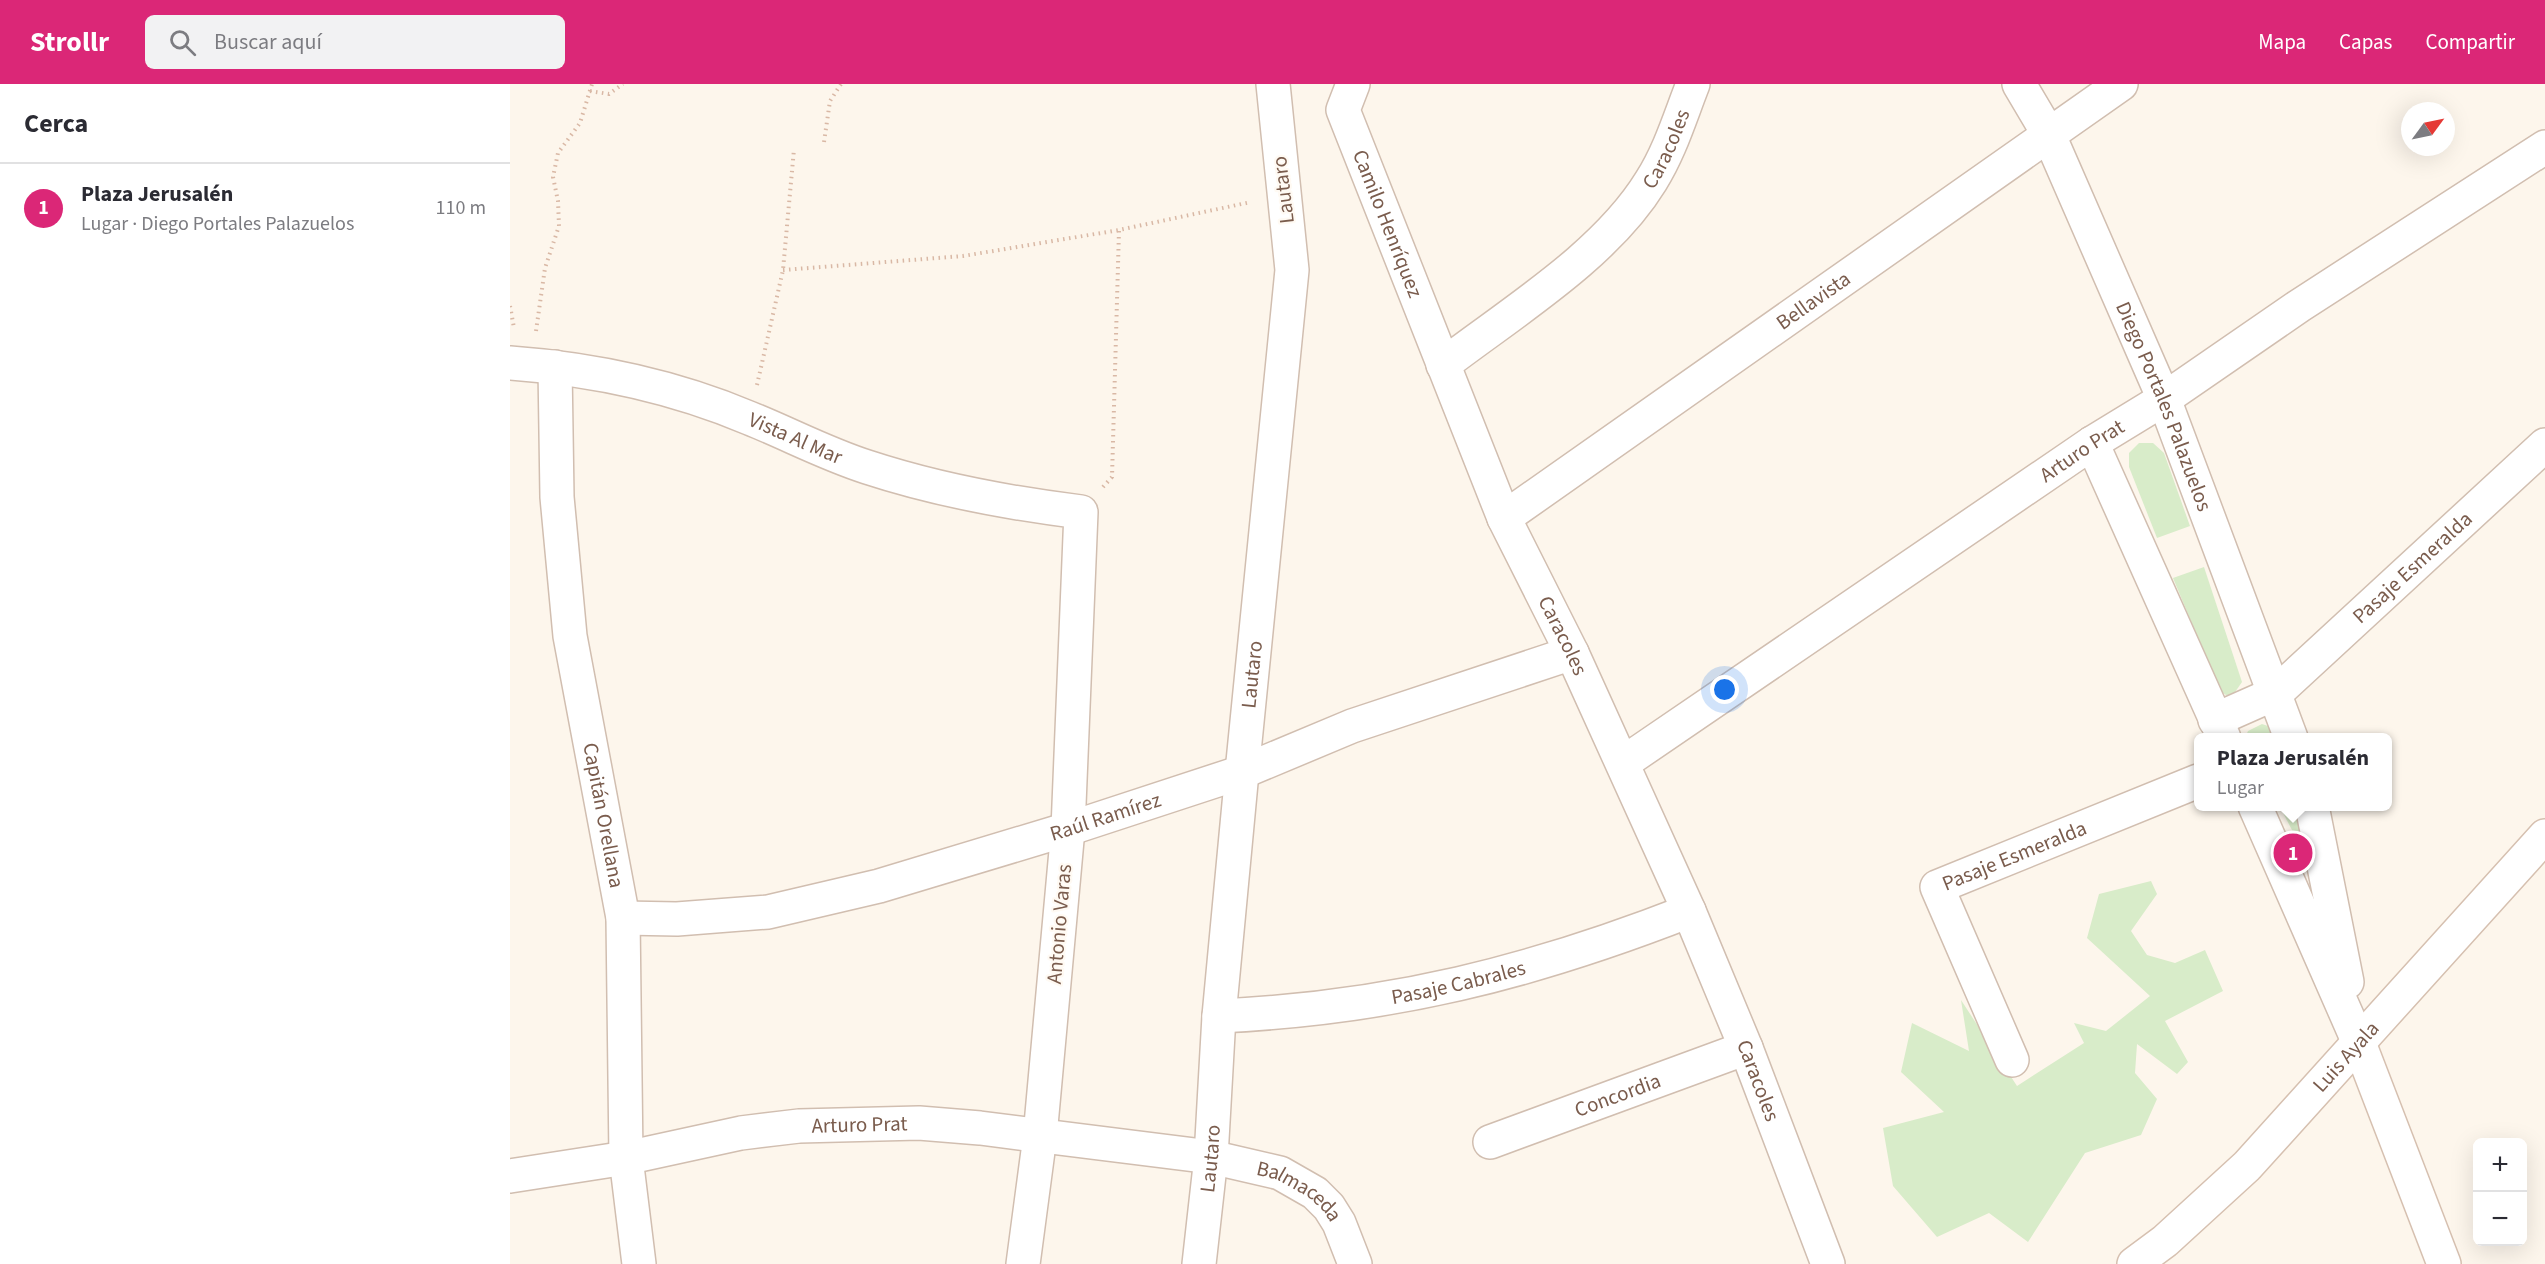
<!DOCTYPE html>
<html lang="es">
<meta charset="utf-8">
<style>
body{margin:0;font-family:"Source Sans 3",sans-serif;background:#f2f2f3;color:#2b2b33}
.controls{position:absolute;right:18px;bottom:18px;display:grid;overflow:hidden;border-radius:9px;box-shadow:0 6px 24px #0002}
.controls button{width:54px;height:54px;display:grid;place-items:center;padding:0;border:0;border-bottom:2px solid #e1e1e2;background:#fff;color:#2b2b33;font:30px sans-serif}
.compass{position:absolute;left:1891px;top:18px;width:54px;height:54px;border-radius:50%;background:#fff;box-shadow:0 6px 24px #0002;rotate:57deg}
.you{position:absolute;left:1215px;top:606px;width:21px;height:21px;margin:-15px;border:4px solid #fff;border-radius:50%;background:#1a73e8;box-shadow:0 0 0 9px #1a73e833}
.badge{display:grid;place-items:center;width:39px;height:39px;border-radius:50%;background:#db2777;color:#fff;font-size:20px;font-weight:700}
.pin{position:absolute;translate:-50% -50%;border:3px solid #fff;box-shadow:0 2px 6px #0006}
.popup{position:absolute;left:1684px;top:649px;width:198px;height:78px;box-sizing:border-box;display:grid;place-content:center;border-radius:9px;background:#fff;filter:drop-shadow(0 2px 4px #0005);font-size:20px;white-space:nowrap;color:#7c7c81}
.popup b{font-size:22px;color:#2b2b33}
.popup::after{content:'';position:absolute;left:50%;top:100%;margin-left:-12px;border:12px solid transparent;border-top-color:#fff}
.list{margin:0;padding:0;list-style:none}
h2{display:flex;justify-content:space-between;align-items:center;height:78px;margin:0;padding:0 24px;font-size:26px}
h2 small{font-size:20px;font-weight:400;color:#7c7c81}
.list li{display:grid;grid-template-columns:39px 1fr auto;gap:18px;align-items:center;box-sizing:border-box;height:90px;padding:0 24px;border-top:2px solid #e1e1e2}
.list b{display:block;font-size:22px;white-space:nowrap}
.list p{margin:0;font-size:20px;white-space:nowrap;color:#7c7c81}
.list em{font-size:20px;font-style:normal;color:#7c7c81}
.icon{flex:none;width:33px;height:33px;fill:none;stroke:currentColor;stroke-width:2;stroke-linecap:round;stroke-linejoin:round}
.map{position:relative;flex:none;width:2035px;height:1180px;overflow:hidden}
header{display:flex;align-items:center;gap:36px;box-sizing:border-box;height:84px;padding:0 30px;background:#db2777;color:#fff}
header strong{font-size:28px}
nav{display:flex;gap:33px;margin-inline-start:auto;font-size:21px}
.search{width:420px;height:54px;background:#f2f2f3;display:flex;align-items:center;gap:15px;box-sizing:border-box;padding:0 21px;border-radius:9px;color:#7c7c81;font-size:22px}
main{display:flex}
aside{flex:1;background:#fff}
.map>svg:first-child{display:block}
</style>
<header>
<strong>Strollr</strong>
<div class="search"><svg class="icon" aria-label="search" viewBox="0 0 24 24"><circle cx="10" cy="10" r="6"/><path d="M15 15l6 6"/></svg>Buscar aquí</div>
<nav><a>Mapa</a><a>Capas</a><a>Compartir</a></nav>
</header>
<main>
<aside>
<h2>Cerca<small></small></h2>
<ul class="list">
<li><span class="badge">1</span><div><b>Plaza Jerusalén</b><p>Lugar · Diego Portales Palazuelos</p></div><em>110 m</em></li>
</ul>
</aside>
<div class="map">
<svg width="2035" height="1180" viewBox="0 0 2035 1180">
<rect width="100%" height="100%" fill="#fdf6ec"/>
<!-- green -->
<g fill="#d8ecc9">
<path d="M 1629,359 L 1643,359 L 1654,369 L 1680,442 L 1647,454 L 1619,383 L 1619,369 Z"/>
<path d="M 1694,483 L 1732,598 L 1723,611 L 1716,611 L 1710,607 L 1663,494 Z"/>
<path d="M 1752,640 L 1761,643 L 1764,654 L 1735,654 L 1738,647 Z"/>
<path d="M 1770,723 L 1784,723 L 1801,783 Z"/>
<path d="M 1641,797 L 1647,810 L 1621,847 L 1637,871 L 1665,879 L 1695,866 L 1713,907 L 1655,937 L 1678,978 L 1667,990 L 1627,960 L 1625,989 L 1647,1015 L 1631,1051 L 1575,1069 L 1518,1158 L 1479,1129 L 1427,1153 L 1383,1102 L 1373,1044 L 1434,1028 L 1391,988 L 1402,939 L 1459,967 L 1451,916 L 1507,1002 L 1574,959 L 1564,939 L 1596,947 L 1640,912 L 1577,854 L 1589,810 Z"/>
</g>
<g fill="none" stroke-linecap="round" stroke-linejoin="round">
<!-- street casing -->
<g stroke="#d1beb0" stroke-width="36">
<g id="street">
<path id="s1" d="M 843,0 L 833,26 L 994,434 L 1062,569 L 1179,827 L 1236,964 L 1318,1180"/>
<path id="s2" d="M 1509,0 L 1538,49 L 1654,315 L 1781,654"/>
<path id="s3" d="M 0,279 C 82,285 163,302 239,334 C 279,350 316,370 357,383 C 427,406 498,419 571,428 L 558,745 L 530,1052 L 513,1180"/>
<path id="s4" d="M 933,281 C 1002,228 1095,172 1141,97 C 1160,67 1170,33 1183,0"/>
<path id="s5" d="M 45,283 L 47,413 L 60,552 L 113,834 L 116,1074 L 129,1180"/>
<path d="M 1582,359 L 1714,654"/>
<path id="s6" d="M 994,434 L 1611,0"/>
<path id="s7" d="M 1705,636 L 1766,609 L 2035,361"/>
<path id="s8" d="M 1113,679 L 1582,359 L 1654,315 L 1789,222 L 2035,63"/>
<path d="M 1745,722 L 1849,959"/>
<path d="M 1802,722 L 1837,898"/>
<path id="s9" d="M 113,834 L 167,835 L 258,828 L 369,802 L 558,745 L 732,688 L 842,642 L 1062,569"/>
<path id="s10" d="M 709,932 C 881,924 1020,889 1179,827"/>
<path id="s11" d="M 1502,976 L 1427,803 L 1688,697"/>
<path id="s12" d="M 980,1058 L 1236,964"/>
<path id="s13" d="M 0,1092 L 116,1074 L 231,1049 L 289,1042 L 409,1039 L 470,1044 L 701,1073 L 770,1089 L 805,1109 L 819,1123 L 829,1139 L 845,1180"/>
<path id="s14" d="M 689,1180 L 701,1073 L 709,932 L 732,688 L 782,186 L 763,0"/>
</g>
</g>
<!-- secondary casing -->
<g stroke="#d6c0b0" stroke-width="36">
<g id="secondary">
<path d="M 1849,959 L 1934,1180"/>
<path id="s15" d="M 1624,1180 L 1655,1157 L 1737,1082 L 2035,752"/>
</g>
</g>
<!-- path -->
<g stroke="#d9b8a5" stroke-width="4" stroke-dasharray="1.5 4.5" stroke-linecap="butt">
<path d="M 80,7 L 99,10 L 113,0"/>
<path d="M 314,58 L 320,17 L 331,0"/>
<path d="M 273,186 L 453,172 L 609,146 L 741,118"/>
<path d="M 0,222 L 4,244"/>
<path d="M 26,247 L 35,184 L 49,142 L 48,117 L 43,93 L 48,69 L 70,39 L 82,0"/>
<path d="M 247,301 L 273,186 L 284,65"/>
<path d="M 593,403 L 602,393 L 609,146"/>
</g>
<!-- street -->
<use href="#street" stroke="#fff" stroke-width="33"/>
<!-- secondary -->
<use href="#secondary" stroke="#fff" stroke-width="33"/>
</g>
<g text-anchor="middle" stroke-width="4.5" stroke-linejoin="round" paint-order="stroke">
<!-- street labels -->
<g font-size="21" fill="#7a5c4d" stroke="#fffaf3">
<text dy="7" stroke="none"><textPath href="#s4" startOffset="315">Caracoles</textPath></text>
<text transform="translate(773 106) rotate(-97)" y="7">Lautaro</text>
<text dy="7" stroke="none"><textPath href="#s1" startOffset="150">Camilo Henríquez</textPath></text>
<text dy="7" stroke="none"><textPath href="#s6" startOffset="378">Bellavista</textPath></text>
<text dy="7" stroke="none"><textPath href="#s2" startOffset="354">Diego Portales Palazuelos</textPath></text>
<text dy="7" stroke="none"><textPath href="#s3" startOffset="297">Vista Al Mar</textPath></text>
<text dy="7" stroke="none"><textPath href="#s8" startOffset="555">Arturo Prat</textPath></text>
<text dy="7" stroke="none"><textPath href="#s7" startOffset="252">Pasaje Esmeralda</textPath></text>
<text dy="7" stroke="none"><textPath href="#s1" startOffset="598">Caracoles</textPath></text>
<text dy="7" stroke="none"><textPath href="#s14" startOffset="592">Lautaro</textPath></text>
<text dy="7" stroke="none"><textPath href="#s5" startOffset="452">Capitán Orellana</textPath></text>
<text dy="7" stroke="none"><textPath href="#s9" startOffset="496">Raúl Ramírez</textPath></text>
<text dy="7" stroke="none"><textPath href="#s11" startOffset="272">Pasaje Esmeralda</textPath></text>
<text transform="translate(549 840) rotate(-85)" y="7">Antonio Varas</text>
<text dy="7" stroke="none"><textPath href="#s10" startOffset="242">Pasaje Cabrales</textPath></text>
<text dy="7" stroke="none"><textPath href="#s15" startOffset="297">Luis Ayala</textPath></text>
<text dy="7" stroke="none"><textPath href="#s1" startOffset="1084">Caracoles</textPath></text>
<text dy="7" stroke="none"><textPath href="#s12" startOffset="136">Concordia</textPath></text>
<text dy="7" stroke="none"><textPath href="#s13" startOffset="354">Arturo Prat</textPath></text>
<text dy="7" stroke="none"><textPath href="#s14" startOffset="106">Lautaro</textPath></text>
<text dy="7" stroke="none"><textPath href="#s13" startOffset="804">Balmaceda</textPath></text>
</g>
</g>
</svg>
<div class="controls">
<button>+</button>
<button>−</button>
</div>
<svg class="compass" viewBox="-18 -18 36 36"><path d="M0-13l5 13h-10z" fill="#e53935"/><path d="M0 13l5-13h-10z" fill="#7c7c81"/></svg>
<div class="you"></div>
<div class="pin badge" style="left:1783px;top:769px">1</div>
<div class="popup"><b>Plaza Jerusalén</b>Lugar</div>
</div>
</main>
